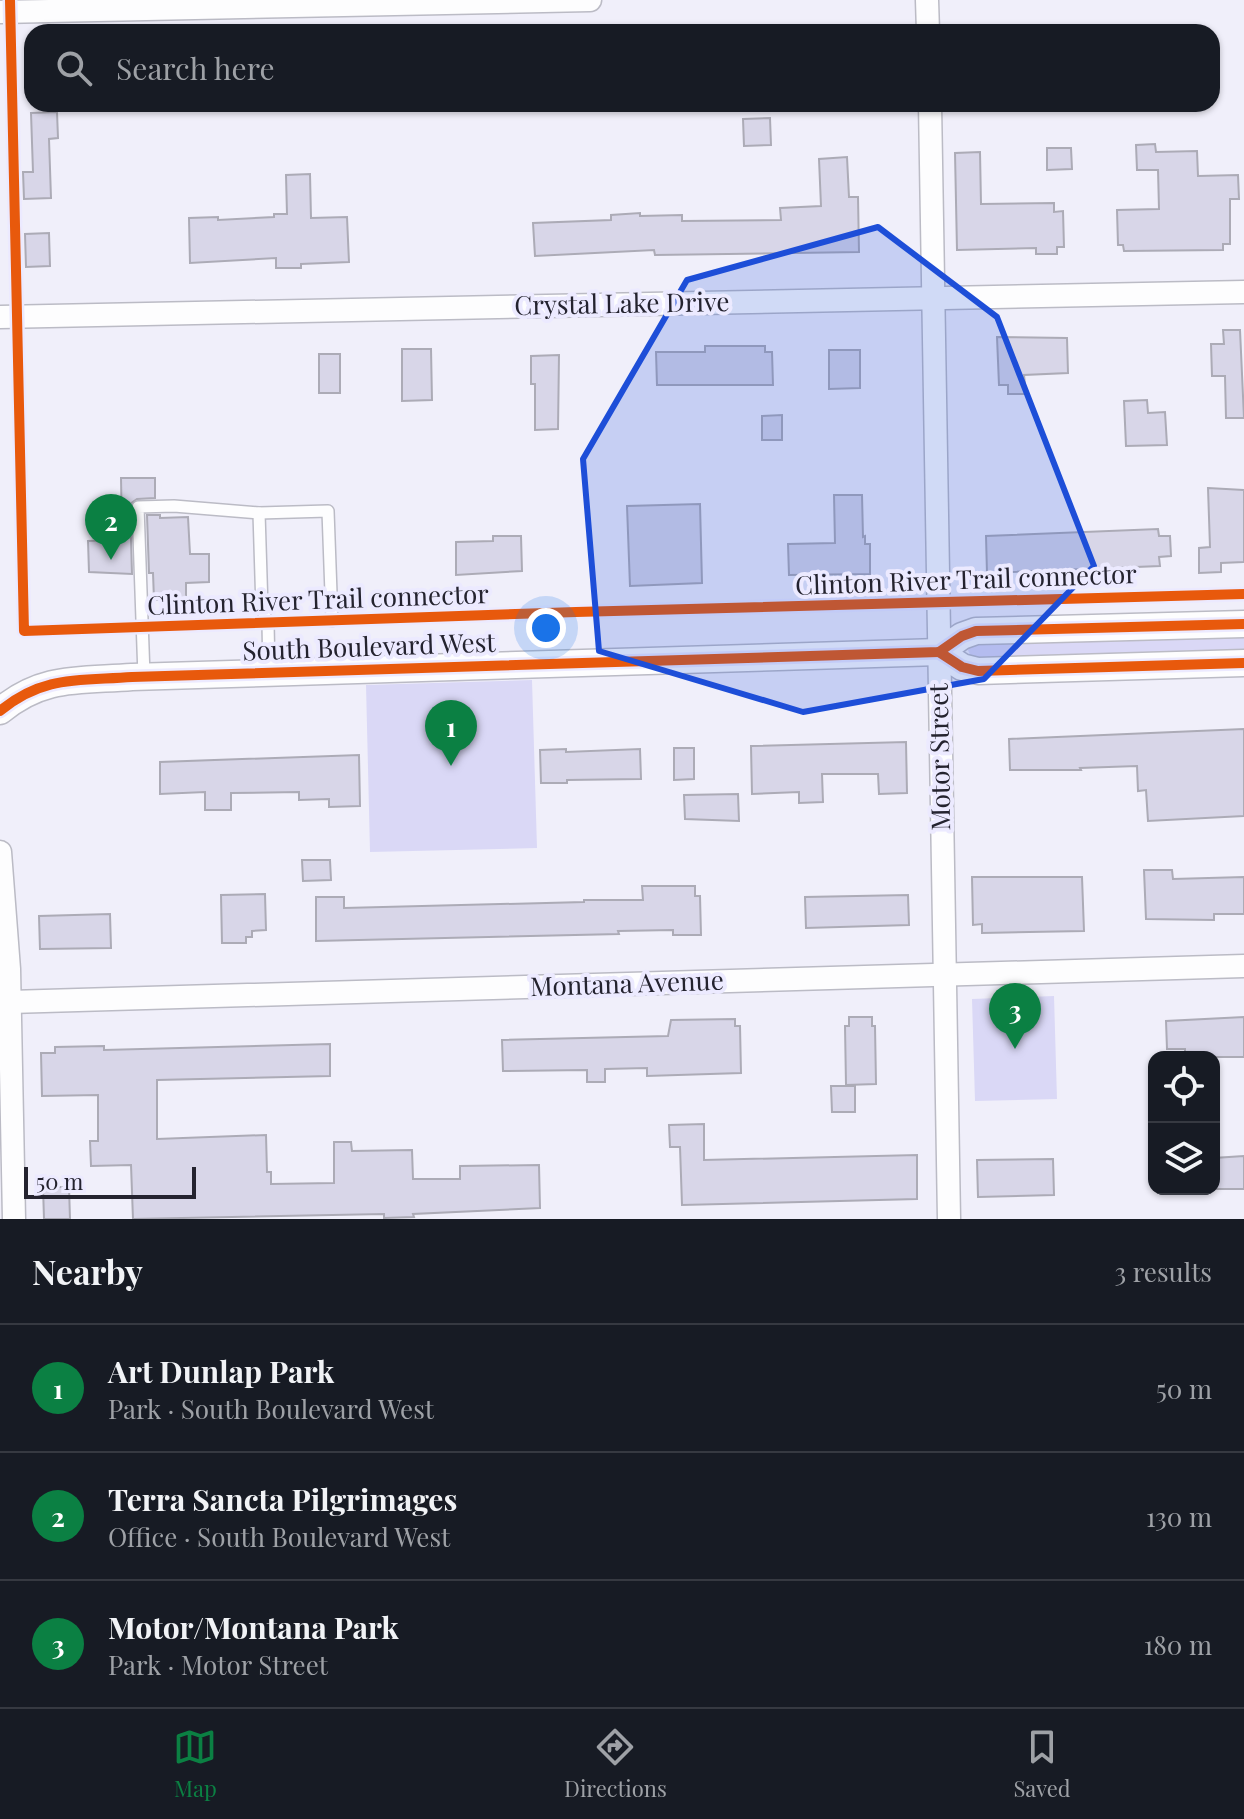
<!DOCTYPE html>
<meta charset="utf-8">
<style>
body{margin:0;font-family:"Playfair Display",serif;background:#20242c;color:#f1f3f6}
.controls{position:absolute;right:24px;bottom:24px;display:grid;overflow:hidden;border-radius:16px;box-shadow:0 2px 6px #0004}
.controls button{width:72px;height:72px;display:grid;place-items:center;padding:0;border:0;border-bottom:2px solid #363941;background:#171b24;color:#f1f3f6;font:40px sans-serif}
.scale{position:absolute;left:24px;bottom:20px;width:172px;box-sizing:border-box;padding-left:8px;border:4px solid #24232f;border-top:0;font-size:22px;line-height:28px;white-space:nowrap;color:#24232f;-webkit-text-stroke:6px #eceaff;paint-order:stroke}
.you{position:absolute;left:546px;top:628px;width:28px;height:28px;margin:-20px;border:6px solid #fff;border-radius:50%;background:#1a73e8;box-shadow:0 0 0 12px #1a73e833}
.badge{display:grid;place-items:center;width:52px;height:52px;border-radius:50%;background:#0b8043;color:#fff;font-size:26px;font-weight:700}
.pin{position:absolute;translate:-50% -66px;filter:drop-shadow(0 2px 4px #0008)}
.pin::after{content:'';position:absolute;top:42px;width:28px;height:24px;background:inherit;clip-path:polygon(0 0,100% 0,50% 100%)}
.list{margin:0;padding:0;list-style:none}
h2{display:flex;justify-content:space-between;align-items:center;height:104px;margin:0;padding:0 32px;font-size:34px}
h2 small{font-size:26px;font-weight:400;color:#9ea1a6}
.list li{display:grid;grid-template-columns:52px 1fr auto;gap:24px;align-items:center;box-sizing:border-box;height:128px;padding:0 32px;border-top:2px solid #363941}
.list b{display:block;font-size:30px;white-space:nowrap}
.list p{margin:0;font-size:26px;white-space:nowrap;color:#9ea1a6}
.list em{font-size:26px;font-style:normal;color:#9ea1a6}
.icon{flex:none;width:44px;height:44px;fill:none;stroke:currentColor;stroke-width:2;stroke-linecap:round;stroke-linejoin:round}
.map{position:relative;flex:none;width:1244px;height:1219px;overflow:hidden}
.search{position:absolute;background:#171b24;box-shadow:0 2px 6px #0004;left:24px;right:24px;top:24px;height:88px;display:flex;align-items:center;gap:20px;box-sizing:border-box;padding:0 28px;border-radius:24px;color:#9ea1a6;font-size:30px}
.sheet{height:488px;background:#171b24}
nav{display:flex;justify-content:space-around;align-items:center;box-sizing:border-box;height:112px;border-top:2px solid #363941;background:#171b24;font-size:22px;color:#9ea1a6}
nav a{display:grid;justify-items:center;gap:4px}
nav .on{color:#0b8043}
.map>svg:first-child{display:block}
</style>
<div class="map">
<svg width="1244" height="1219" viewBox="0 0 1244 1219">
<rect width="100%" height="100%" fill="#f0effa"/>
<!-- green -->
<g fill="#dad8f6">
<path d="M 1244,634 L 1244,654 L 972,660 L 968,650 L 972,643 Z"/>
<path d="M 532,680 L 537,848 L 370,852 L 366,685 Z"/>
<path d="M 1054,996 L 1057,1099 L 975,1101 L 972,999 Z"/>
</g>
<!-- building -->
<g fill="#d8d6e8" stroke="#acabb6" stroke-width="2">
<path d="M 57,112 L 58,138 L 49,139 L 51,198 L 24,199 L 23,172 L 33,172 L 31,113 Z"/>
<path d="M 770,118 L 771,145 L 744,146 L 743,119 Z"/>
<path d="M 1155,144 L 1156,152 L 1197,151 L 1198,176 L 1238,175 L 1239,199 L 1230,199 L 1230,244 L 1223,244 L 1223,250 L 1124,251 L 1123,245 L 1118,245 L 1117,210 L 1159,209 L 1158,170 L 1137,170 L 1136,145 Z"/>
<path d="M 1071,148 L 1072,169 L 1047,170 L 1047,148 Z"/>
<path d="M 980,152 L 981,204 L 1054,203 L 1054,212 L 1063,211 L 1064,247 L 1057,247 L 1057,254 L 1036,254 L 1036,248 L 957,250 L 955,153 Z"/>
<path d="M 847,157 L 849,197 L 858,197 L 859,252 L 655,255 L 654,250 L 535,256 L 533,223 L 611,220 L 611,215 L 640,213 L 640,216 L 682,215 L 682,221 L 781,220 L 780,208 L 821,206 L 819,159 Z"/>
<path d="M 310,174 L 311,218 L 347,217 L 349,262 L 301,264 L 301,268 L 276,268 L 276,258 L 190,263 L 189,218 L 218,217 L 218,220 L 274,217 L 274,214 L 287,214 L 286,175 Z"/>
<path d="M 49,233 L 50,266 L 26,267 L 25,234 Z"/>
<path d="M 1223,330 L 1240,330 L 1244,418 L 1226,418 L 1225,376 L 1212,376 L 1211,344 L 1224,344 Z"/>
<path d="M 997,337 L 1067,338 L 1068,373 L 1024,375 L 1026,394 L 1008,394 L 1008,385 L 999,385 Z"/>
<path d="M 705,346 L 765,346 L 765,352 L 772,352 L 773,385 L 657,385 L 656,352 L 705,352 Z"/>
<path d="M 402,349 L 431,349 L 432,400 L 402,401 Z"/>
<path d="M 829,350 L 860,350 L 860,388 L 829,389 Z"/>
<rect x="319" y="354" width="21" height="39"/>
<path d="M 559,355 L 558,429 L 535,430 L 535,384 L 531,384 L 531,356 Z"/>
<path d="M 1147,400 L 1148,413 L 1165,412 L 1167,445 L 1126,446 L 1124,401 Z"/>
<path d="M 782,415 L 782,440 L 762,440 L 762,416 Z"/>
<path d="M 121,478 L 155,478 L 155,498 L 137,499 L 130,504 L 132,574 L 89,572 L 88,541 L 114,540 L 114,533 L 122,533 Z"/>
<path d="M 1208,488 L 1244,490 L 1244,562 L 1221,563 L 1221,572 L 1199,573 L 1199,548 L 1210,547 Z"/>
<path d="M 834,495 L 862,495 L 863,537 L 865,536 L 865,544 L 870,544 L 870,574 L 789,575 L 788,544 L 835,543 Z"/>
<path d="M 700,504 L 702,583 L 630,586 L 627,506 Z"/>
<path d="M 147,515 L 160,515 L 160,518 L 188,517 L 190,554 L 209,554 L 209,582 L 186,583 L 186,599 L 154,600 L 153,573 L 149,573 Z"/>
<path d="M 1158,529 L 1159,536 L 1170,536 L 1171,556 L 1159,557 L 1160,566 L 987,573 L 986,536 Z"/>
<path d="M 493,536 L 521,536 L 522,571 L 456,575 L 456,542 L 493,541 Z"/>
<path d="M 1244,729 L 1244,816 L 1148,821 L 1146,790 L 1138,791 L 1137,766 L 1080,768 L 1081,770 L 1010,770 L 1009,739 Z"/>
<path d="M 906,742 L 907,793 L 879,794 L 878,774 L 822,774 L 823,802 L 799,803 L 799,792 L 752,794 L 751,746 Z"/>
<path d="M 674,748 L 694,748 L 694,779 L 674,780 Z"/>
<path d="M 566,749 L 566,752 L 640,749 L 641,779 L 567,780 L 567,783 L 541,783 L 540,750 Z"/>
<path d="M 359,755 L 360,806 L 329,807 L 329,799 L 299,800 L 299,792 L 231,793 L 231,810 L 205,810 L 205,792 L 160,794 L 160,762 Z"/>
<path d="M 738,794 L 739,821 L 685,819 L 684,795 Z"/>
<path d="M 302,860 L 330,860 L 331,880 L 303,881 Z"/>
<path d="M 1144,870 L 1172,870 L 1173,879 L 1244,877 L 1244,914 L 1214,914 L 1214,920 L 1146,919 Z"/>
<path d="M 972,877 L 1082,877 L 1084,931 L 982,933 L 982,924 L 973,925 Z"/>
<path d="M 642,886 L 695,886 L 695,896 L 700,896 L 701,935 L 673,935 L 673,930 L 618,931 L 619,934 L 316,941 L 316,897 L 344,897 L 344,908 L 584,902 L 584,900 L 643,900 Z"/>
<path d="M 265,894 L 266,930 L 252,931 L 252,937 L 246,937 L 246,943 L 222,943 L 221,895 Z"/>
<path d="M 908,895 L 909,925 L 806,928 L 805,897 Z"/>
<path d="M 110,914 L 111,948 L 40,949 L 39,916 Z"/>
<path d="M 849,1017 L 872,1017 L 872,1026 L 875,1026 L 876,1084 L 846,1085 L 845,1026 L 849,1026 Z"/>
<path d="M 1244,1017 L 1244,1057 L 1185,1057 L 1185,1049 L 1167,1049 L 1166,1021 Z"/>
<path d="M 735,1019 L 735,1026 L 740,1026 L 741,1073 L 647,1076 L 647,1068 L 605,1069 L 605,1082 L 587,1082 L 587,1070 L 503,1071 L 502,1040 L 668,1036 L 671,1020 Z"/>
<path d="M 330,1044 L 330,1076 L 157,1080 L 157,1139 L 266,1135 L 267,1172 L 271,1172 L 271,1184 L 334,1183 L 334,1142 L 351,1142 L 352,1151 L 412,1150 L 413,1179 L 460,1179 L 460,1166 L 539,1165 L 540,1208 L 413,1214 L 414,1217 L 384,1218 L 384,1214 L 133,1219 L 131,1165 L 91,1166 L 90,1141 L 98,1141 L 98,1095 L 42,1096 L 41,1053 L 55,1053 L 55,1047 L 104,1046 L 104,1050 Z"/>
<path d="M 831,1086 L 855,1086 L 855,1112 L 832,1112 Z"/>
<path d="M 704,1124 L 704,1160 L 917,1155 L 917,1199 L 682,1205 L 680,1147 L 670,1147 L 669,1125 Z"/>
<path d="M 1244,1156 L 1244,1189 L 1214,1189 L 1214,1158 Z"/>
<path d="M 1053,1159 L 1054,1195 L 978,1197 L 977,1160 Z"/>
<path d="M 43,1187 L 69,1187 L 70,1219 L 44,1219 Z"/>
</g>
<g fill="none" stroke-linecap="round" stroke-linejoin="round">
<!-- service casing -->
<g stroke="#bbbbc5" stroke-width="14">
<g id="service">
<path d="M 259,513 L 262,609 L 268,623 L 269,672"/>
<path d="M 144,676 L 138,507 L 174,506 L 259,513 L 328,511 L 332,621"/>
</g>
</g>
<!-- minor casing -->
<g stroke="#bbbbc5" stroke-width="25">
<g id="minor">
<path d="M 927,0 L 928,32"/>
<path d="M 0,12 L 590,0"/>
<path d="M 930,104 L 949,1219"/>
<path d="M 0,317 L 1244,292"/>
<path d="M 0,852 L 9,969 L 14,1219"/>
<path d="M 10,1002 L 1244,966"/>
</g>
</g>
<!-- tertiary casing -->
<g stroke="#bbbbc5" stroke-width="29">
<g id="tertiary">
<path d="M 939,652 L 962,667 L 978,671 L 1244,663"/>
<path d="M 0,711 C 43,675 80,681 132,677 L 939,652 L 962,636 L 976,631 L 1244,624"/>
</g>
</g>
<!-- service -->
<use href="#service" stroke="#fdfdfe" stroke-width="11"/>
<!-- minor -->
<use href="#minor" stroke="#fdfdfe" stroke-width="22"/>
<!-- tertiary -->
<use href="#tertiary" stroke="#fdfdfe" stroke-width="26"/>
<!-- cycleway casing -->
<g stroke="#eceaff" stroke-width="15">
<g id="cycleway">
<path d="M 10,0 L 24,631 L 576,612 L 1244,594"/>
<path d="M 939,652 L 962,667 L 978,671 L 1244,663"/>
<path d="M 0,711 C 43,675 80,681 132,677 L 939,652 L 962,636 L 976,631 L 1244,624"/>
</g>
</g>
<!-- cycleway -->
<use href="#cycleway" stroke="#e8590c" stroke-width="10"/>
</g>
<!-- marked area -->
<path fill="#1d4ed8" fill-opacity="0.2" stroke="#1d4ed8" stroke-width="6" stroke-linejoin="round" d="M 878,227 L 997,317 L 1094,566 L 984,679 L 803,712 L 599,651 L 583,459 L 687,280 Z"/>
<g text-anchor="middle" stroke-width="8" stroke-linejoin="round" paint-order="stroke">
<!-- street labels -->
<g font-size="26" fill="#24232f" stroke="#eceaff">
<text transform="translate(622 304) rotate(-1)" y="9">Crystal Lake Drive</text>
<text transform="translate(966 580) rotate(-2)" y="9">Clinton River Trail connector</text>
<text transform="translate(318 600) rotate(-2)" y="9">Clinton River Trail connector</text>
<text transform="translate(369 647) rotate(-2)" y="9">South Boulevard West</text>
<text transform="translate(940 757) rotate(-91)" y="9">Motor Street</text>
<text transform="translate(627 984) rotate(-2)" y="9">Montana Avenue</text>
</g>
</g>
</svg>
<div class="controls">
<button><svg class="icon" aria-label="locate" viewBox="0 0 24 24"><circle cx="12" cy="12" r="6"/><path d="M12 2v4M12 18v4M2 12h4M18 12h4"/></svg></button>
<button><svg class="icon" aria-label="layers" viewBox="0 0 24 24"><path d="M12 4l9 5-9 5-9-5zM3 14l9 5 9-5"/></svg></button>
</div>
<div class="scale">50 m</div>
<div class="you"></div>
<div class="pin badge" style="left:451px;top:766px">1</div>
<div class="pin badge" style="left:111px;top:560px">2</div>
<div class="pin badge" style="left:1015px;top:1049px">3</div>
<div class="search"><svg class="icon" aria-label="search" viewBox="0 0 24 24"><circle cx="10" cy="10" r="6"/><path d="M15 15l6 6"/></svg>Search here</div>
</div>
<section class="sheet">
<h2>Nearby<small>3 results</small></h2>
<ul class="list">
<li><span class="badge">1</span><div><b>Art Dunlap Park</b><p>Park · South Boulevard West</p></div><em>50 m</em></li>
<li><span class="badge">2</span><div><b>Terra Sancta Pilgrimages</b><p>Office · South Boulevard West</p></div><em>130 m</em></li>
<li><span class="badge">3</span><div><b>Motor/Montana Park</b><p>Park · Motor Street</p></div><em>180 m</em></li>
</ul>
</section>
<nav>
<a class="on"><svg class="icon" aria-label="map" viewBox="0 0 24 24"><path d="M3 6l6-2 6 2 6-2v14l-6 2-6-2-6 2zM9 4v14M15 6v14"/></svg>Map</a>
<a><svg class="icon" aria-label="directions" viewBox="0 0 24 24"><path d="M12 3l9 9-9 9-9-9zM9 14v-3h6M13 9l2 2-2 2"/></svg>Directions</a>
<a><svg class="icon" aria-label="saved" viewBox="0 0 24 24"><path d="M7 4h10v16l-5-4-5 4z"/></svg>Saved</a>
</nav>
